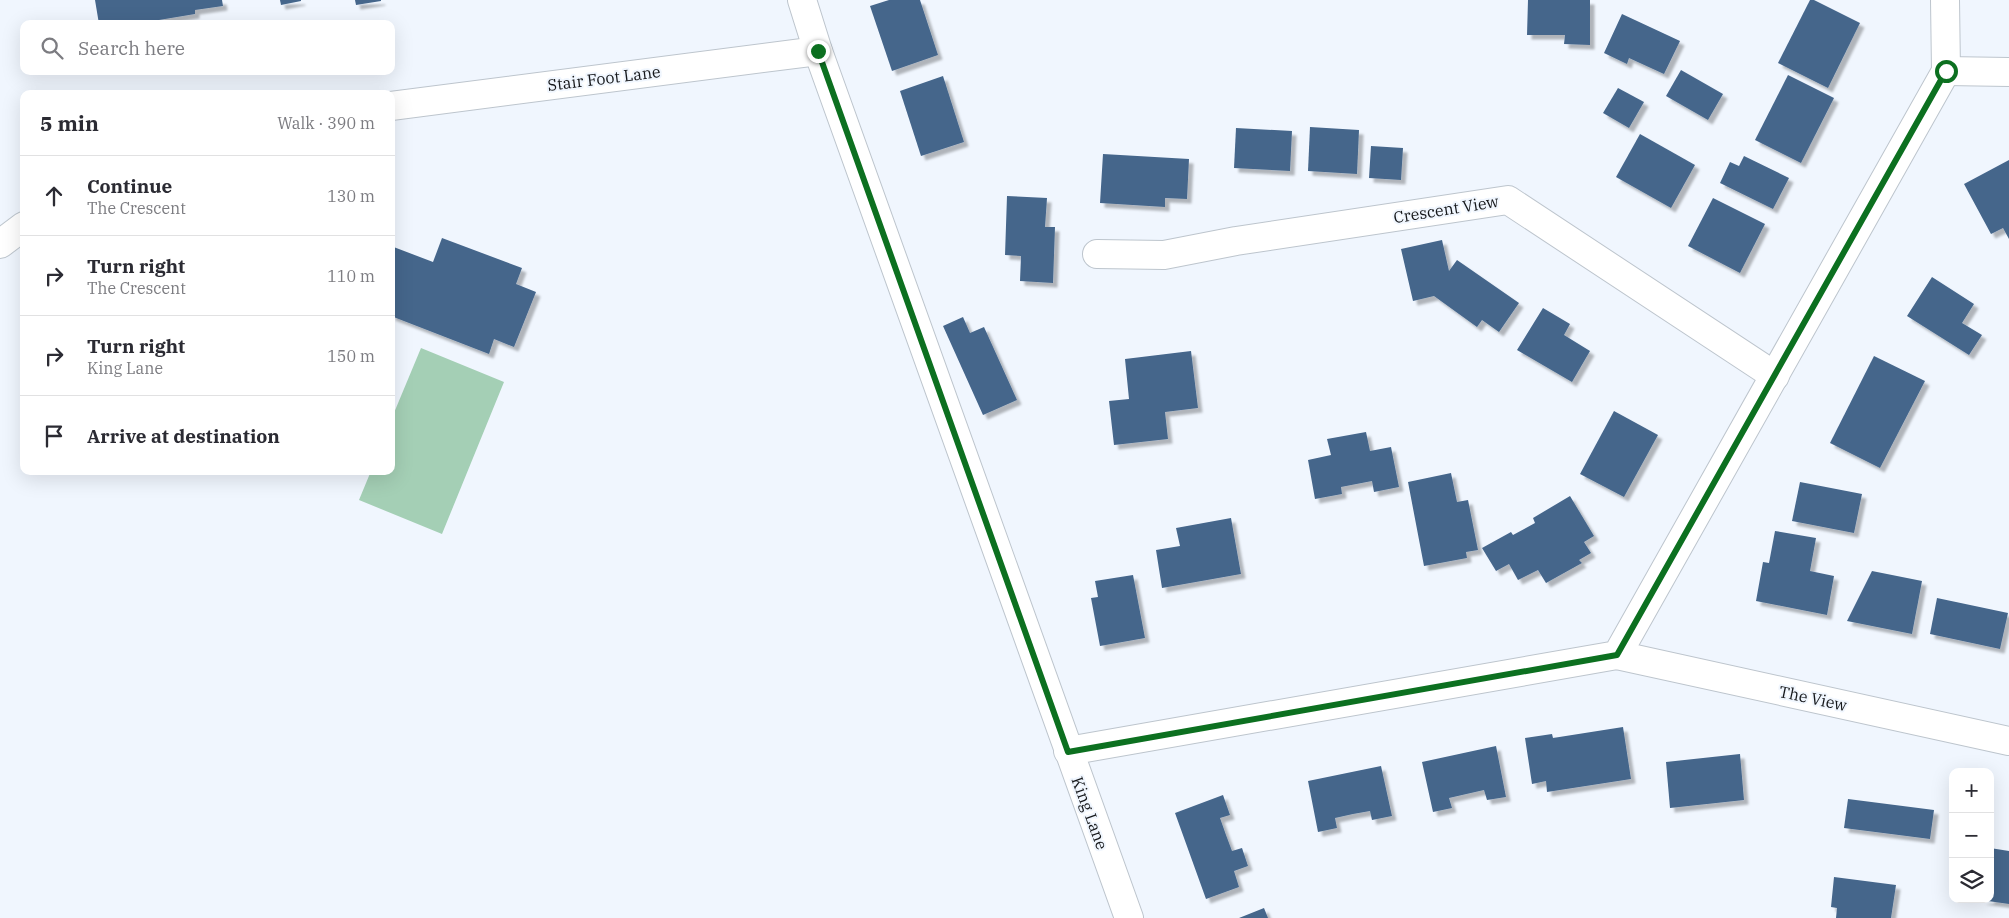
<!DOCTYPE html>
<meta charset="utf-8">
<style>
body{margin:0;font-family:"IBM Plex Serif",serif;background:#f7f7f7;color:#2b2b33}
.controls{position:absolute;right:15px;bottom:15px;display:grid;overflow:hidden;border-radius:10px;box-shadow:0 5px 20px #0002}
.controls button{width:45px;height:45px;display:grid;place-items:center;padding:0;border:0;border-bottom:1px solid #e1e1e2;background:#fff;color:#2b2b33;font:25px sans-serif}
.stop{position:absolute;width:15px;height:15px;margin:-11px;border:4px solid #0c7020;border-radius:50%;background:#fff}
.stop.end{background:#0c7020;border-color:#fff;box-shadow:0 1px 5px #0008}
.list{margin:0;padding:0;list-style:none}
h2{display:flex;justify-content:space-between;align-items:center;height:65px;margin:0;padding:0 20px;font-size:21px}
h2 small{font-size:16px;font-weight:400;color:#7c7c81}
.list li{display:grid;grid-template-columns:32px 1fr auto;gap:15px;align-items:center;box-sizing:border-box;height:80px;padding:0 20px;border-top:1px solid #e1e1e2}
.list b{display:block;font-size:19px;white-space:nowrap}
.list p{margin:0;font-size:16px;white-space:nowrap;color:#7c7c81}
.list em{font-size:16px;font-style:normal;color:#7c7c81}
.icon{flex:none;width:28px;height:28px;fill:none;stroke:currentColor;stroke-width:2;stroke-linecap:round;stroke-linejoin:round}
.map{position:relative;flex:none;width:2009px;height:918px;overflow:hidden}
.search{position:absolute;background:#fff;box-shadow:0 5px 20px #0002;left:20px;top:20px;width:375px;height:55px;display:flex;align-items:center;gap:12px;box-sizing:border-box;padding:0 18px;border-radius:10px;color:#7c7c81;font-size:19px}
.panel{position:absolute;background:#fff;box-shadow:0 5px 20px #0002;left:20px;top:90px;width:375px;height:385px;border-radius:10px}
.map>svg:first-child{display:block}
</style>
<div class="map">
<svg width="2009" height="918" viewBox="0 0 2009 918">
<defs>
<filter id="shadow"><feDropShadow dx="4.5" dy="4.5" stdDeviation="1" flood-color="#0004"/></filter>
</defs>
<rect width="100%" height="100%" fill="#f0f6fe"/>
<!-- green -->
<path fill="#a4cfb5" d="M 421,348 L 504,382 L 442,534 L 359,500 L 371,471 L 391,471 L 391,420 Z"/>
<!-- building -->
<g fill="#45668b" filter="url(#shadow)">
<path d="M 95,0 L 222,0 L 223,6 L 195,10 L 195,14 L 135,24 L 99,24 Z"/>
<path d="M 280,0 L 301,0 L 301,1 L 281,5 Z"/>
<path d="M 355,0 L 381,0 L 381,1 L 356,5 Z"/>
<path d="M 889,0 L 920,0 L 938,55 L 892,71 L 870,6 Z"/>
<path d="M 1528,0 L 1590,0 L 1590,45 L 1564,44 L 1565,35 L 1527,35 Z"/>
<path d="M 1810,0 L 1814,0 L 1860,23 L 1828,88 L 1778,63 Z"/>
<path d="M 1622,14 L 1680,41 L 1664,74 L 1629,58 L 1627,64 L 1604,53 Z"/>
<path d="M 1681,70 L 1723,94 L 1708,120 L 1666,96 Z"/>
<path d="M 1788,75 L 1834,98 L 1801,163 L 1755,140 Z"/>
<path d="M 943,76 L 964,142 L 921,156 L 900,91 Z"/>
<path d="M 1618,88 L 1644,102 L 1629,128 L 1603,113 Z"/>
<path d="M 1310,127 L 1359,130 L 1357,174 L 1308,171 Z"/>
<path d="M 1236,128 L 1292,131 L 1290,171 L 1234,168 Z"/>
<path d="M 1640,134 L 1695,165 L 1671,208 L 1616,177 Z"/>
<path d="M 1371,146 L 1403,148 L 1401,180 L 1369,178 Z"/>
<path d="M 1103,154 L 1189,159 L 1187,199 L 1165,198 L 1165,207 L 1100,203 Z"/>
<path d="M 1744,156 L 1789,178 L 1773,209 L 1720,183 L 1730,162 L 1739,166 Z"/>
<path d="M 2009,160 L 2009,239 L 2003,228 L 1991,234 L 1964,184 Z"/>
<path d="M 1007,196 L 1047,198 L 1045,227 L 1055,227 L 1053,283 L 1020,281 L 1021,256 L 1005,255 Z"/>
<path d="M 1713,198 L 1765,224 L 1740,273 L 1688,246 Z"/>
<path d="M 442,238 L 522,268 L 516,284 L 536,292 L 514,347 L 494,339 L 489,354 L 391,316 L 391,246 L 433,262 Z"/>
<path d="M 1442,240 L 1449,271 L 1457,260 L 1519,303 L 1499,332 L 1482,320 L 1477,327 L 1434,296 L 1413,301 L 1401,249 Z"/>
<path d="M 1932,277 L 1974,304 L 1962,323 L 1982,335 L 1969,355 L 1907,316 Z"/>
<path d="M 1543,308 L 1570,324 L 1564,335 L 1590,351 L 1572,382 L 1517,350 Z"/>
<path d="M 963,317 L 970,333 L 984,327 L 1017,400 L 983,415 L 943,326 Z"/>
<path d="M 1191,351 L 1198,408 L 1165,412 L 1168,439 L 1114,445 L 1109,401 L 1129,399 L 1125,359 Z"/>
<path d="M 1874,356 L 1925,381 L 1880,468 L 1830,443 Z"/>
<path d="M 1614,411 L 1658,435 L 1624,497 L 1580,474 Z"/>
<path d="M 1366,432 L 1370,451 L 1391,447 L 1399,487 L 1374,492 L 1372,481 L 1341,487 L 1342,494 L 1315,499 L 1308,460 L 1331,455 L 1327,439 Z"/>
<path d="M 1451,473 L 1457,502 L 1468,500 L 1478,550 L 1466,552 L 1467,558 L 1424,566 L 1408,482 Z"/>
<path d="M 1800,482 L 1862,494 L 1854,533 L 1792,521 Z"/>
<path d="M 1570,496 L 1594,536 L 1584,542 L 1591,553 L 1579,560 L 1582,563 L 1546,583 L 1538,570 L 1518,580 L 1509,564 L 1496,571 L 1482,548 L 1511,532 L 1513,535 L 1535,523 L 1533,518 Z"/>
<path d="M 1231,518 L 1241,574 L 1162,588 L 1156,550 L 1180,546 L 1176,528 Z"/>
<path d="M 1775,531 L 1816,538 L 1810,571 L 1834,576 L 1827,615 L 1756,601 L 1763,562 L 1769,563 Z"/>
<path d="M 1872,571 L 1922,581 L 1912,634 L 1847,621 Z"/>
<path d="M 1133,575 L 1145,638 L 1100,646 L 1091,598 L 1098,597 L 1095,581 Z"/>
<path d="M 1937,598 L 2008,613 L 2000,649 L 1930,634 Z"/>
<path d="M 1623,727 L 1631,779 L 1547,792 L 1546,781 L 1532,784 L 1525,738 L 1552,734 L 1553,738 Z"/>
<path d="M 1496,746 L 1506,797 L 1487,800 L 1484,790 L 1449,798 L 1452,808 L 1433,812 L 1422,762 Z"/>
<path d="M 1740,754 L 1744,800 L 1670,808 L 1666,762 Z"/>
<path d="M 1381,766 L 1392,816 L 1372,820 L 1370,811 L 1353,814 L 1335,818 L 1337,828 L 1318,832 L 1308,781 Z"/>
<path d="M 1223,795 L 1230,815 L 1220,818 L 1226,835 L 1232,851 L 1242,848 L 1248,866 L 1234,871 L 1239,887 L 1206,899 L 1175,813 Z"/>
<path d="M 1848,799 L 1934,810 L 1930,839 L 1844,828 Z"/>
<path d="M 1990,848 L 2009,851 L 2009,904 L 1981,900 L 1990,899 Z"/>
<path d="M 1834,877 L 1896,885 L 1891,918 L 1836,918 L 1837,908 L 1831,907 Z"/>
<path d="M 1264,908 L 1268,918 L 1239,918 Z"/>
</g>
<g fill="none" stroke-linecap="round" stroke-linejoin="round">
<!-- minor casing -->
<g stroke="#bdc5cd" stroke-width="30">
<g id="minor">
<path d="M 802,0 L 818,51 L 1129,918"/>
<path d="M 1946,71 L 2009,72"/>
<path d="M 391,106 L 818,51"/>
<path d="M 0,244 L 24,226"/>
<path d="M 1097,254 L 1164,255 L 1236,241 L 1508,200 L 1775,376"/>
<path d="M 1617,655 L 2009,741"/>
<path d="M 1068,751 L 1617,655 L 1946,71 L 1945,0"/>
</g>
</g>
<!-- minor -->
<use href="#minor" stroke="#fff" stroke-width="28"/>
</g>
<g fill="none" stroke-linecap="round" stroke-linejoin="round">
<!-- route -->
<path stroke="#0c7020" stroke-width="6" d="M 818,51 L 1068,752 L 1617,655 L 1946,71"/>
</g>
<g text-anchor="middle" stroke-width="4" stroke-linejoin="round" paint-order="stroke">
<!-- street labels -->
<g font-size="16" fill="#15171a" stroke="#f0f6fe">
<text transform="translate(604 78) rotate(-7)" y="6">Stair Foot Lane</text>
<text transform="translate(1446 209) rotate(-9)" y="6">Crescent View</text>
<text transform="translate(1813 698) rotate(12)" y="6">The View</text>
<text transform="translate(1090 813) rotate(70)" y="6">King Lane</text>
</g>
</g>
</svg>
<div class="controls">
<button>+</button>
<button>−</button>
<button><svg class="icon" aria-label="layers" viewBox="0 0 24 24"><path d="M12 4l9 5-9 5-9-5zM3 14l9 5 9-5"/></svg></button>
</div>
<div class="stop" style="left:1946px;top:71px"></div>
<div class="stop end" style="left:818px;top:51px"></div>
<div class="search"><svg class="icon" aria-label="search" viewBox="0 0 24 24"><circle cx="10" cy="10" r="6"/><path d="M15 15l6 6"/></svg>Search here</div>
<section class="panel">
<h2>5 min<small>Walk · 390 m</small></h2>
<ul class="list">
<li><svg class="icon" aria-label="ahead" viewBox="0 0 24 24"><path d="M12 20V5M6 11l6-6 6 6"/></svg><div><b>Continue</b><p>The Crescent</p></div><em>130 m</em></li>
<li><svg class="icon" aria-label="right" viewBox="0 0 24 24"><path d="M7 20v-9h11M14 6l5 5-5 5"/></svg><div><b>Turn right</b><p>The Crescent</p></div><em>110 m</em></li>
<li><svg class="icon" aria-label="right" viewBox="0 0 24 24"><path d="M7 20v-9h11M14 6l5 5-5 5"/></svg><div><b>Turn right</b><p>King Lane</p></div><em>150 m</em></li>
<li><svg class="icon" aria-label="arrive" viewBox="0 0 24 24"><path d="M6 21V4h12l-3 4 3 4H6"/></svg><div><b>Arrive at destination</b></div></li>
</ul>
</section>
</div>
